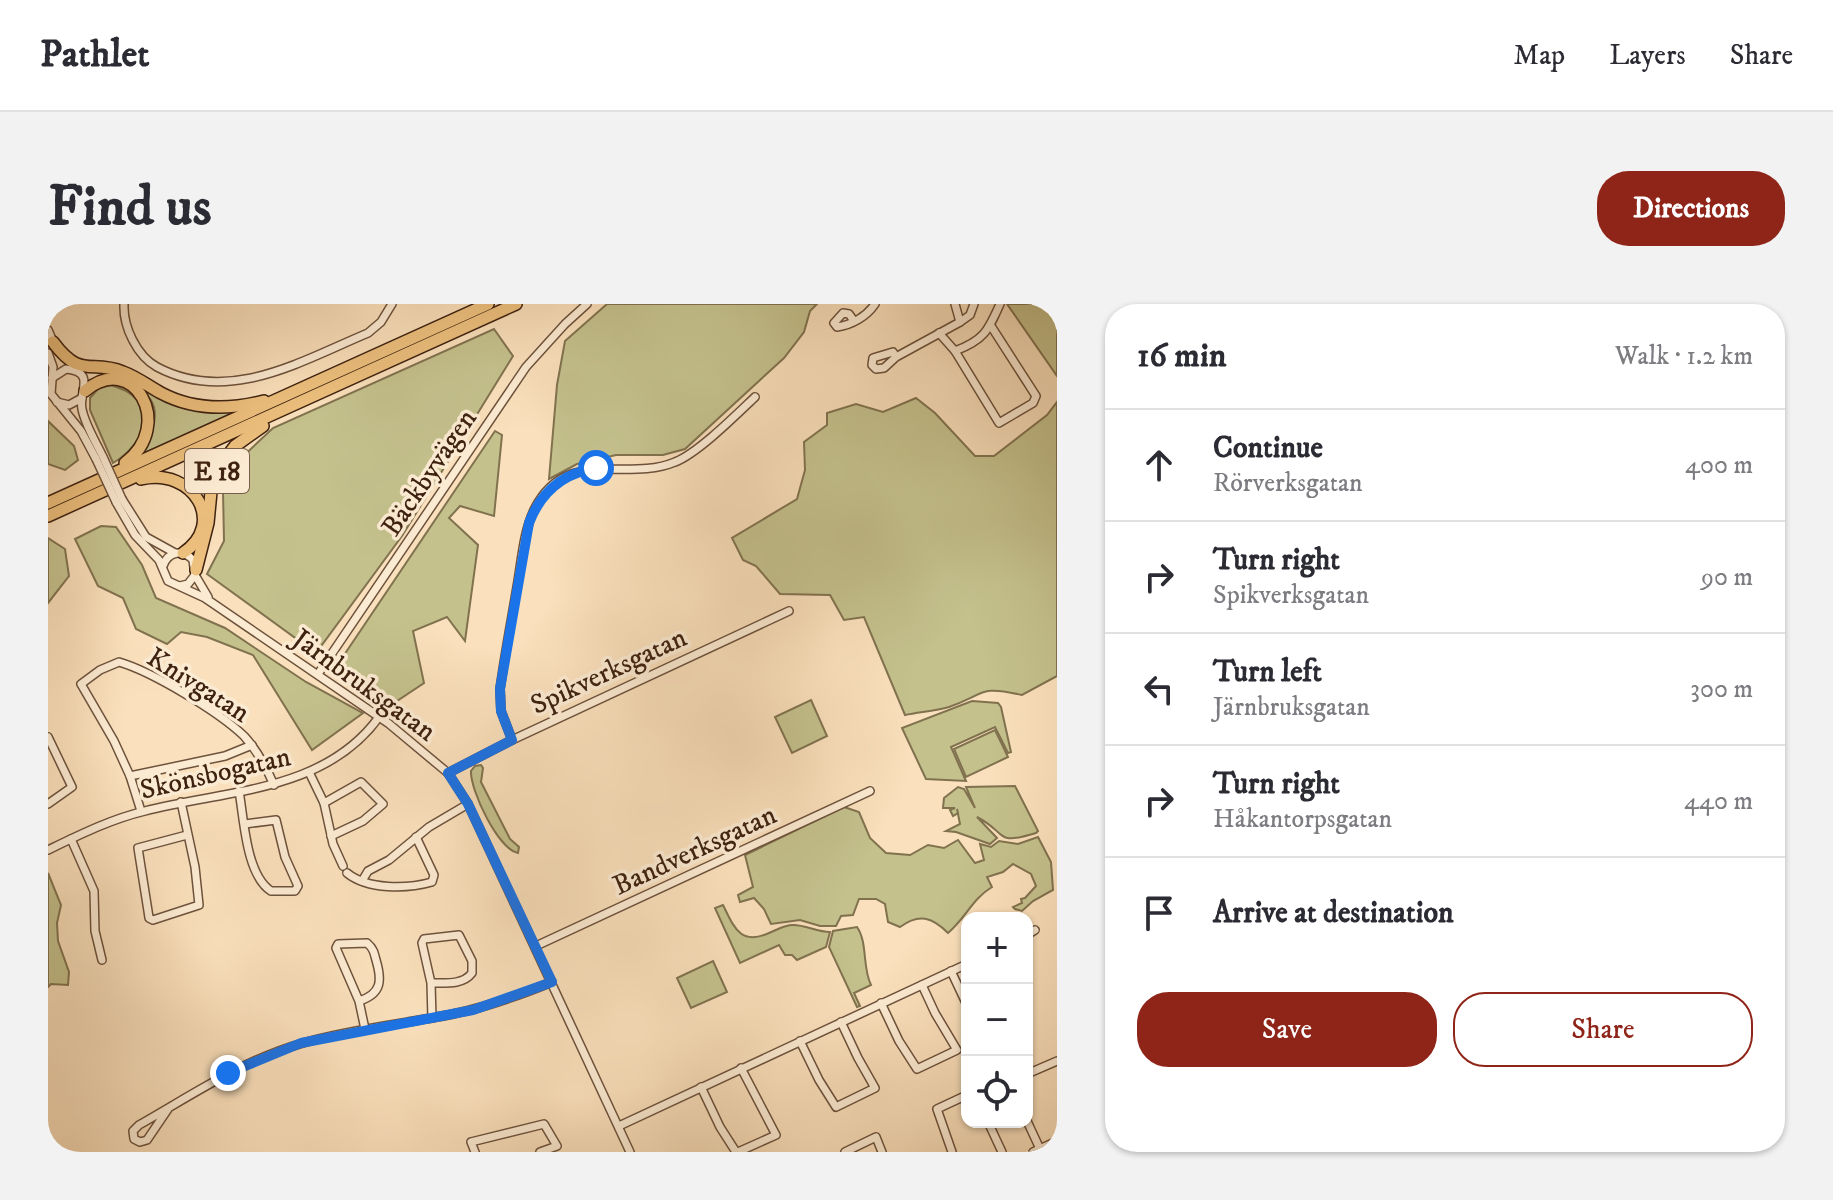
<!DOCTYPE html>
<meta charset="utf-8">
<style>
body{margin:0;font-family:"IM FELL DW Pica",serif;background:#f2f2f3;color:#2b2b33}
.controls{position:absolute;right:24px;bottom:24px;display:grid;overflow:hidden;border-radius:16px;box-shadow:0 2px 6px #0004}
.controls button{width:72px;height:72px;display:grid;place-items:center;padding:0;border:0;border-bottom:2px solid #e1e1e2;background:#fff;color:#2b2b33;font:40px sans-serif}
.stop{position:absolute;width:24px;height:24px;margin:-18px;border:6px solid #1a73e8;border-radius:50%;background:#fff}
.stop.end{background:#1a73e8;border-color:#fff;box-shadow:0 2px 8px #0008}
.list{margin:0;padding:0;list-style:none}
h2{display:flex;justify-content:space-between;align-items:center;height:104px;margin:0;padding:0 32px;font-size:34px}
h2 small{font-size:26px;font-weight:400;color:#7c7c81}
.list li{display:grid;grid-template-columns:52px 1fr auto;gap:24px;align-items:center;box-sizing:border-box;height:112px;padding:0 32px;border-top:2px solid #e1e1e2}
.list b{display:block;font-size:30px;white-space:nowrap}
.list p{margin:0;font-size:26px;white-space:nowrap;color:#7c7c81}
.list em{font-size:26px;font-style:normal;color:#7c7c81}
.actions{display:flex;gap:16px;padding:24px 32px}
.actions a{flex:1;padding:18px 0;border:2px solid #8f2418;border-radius:32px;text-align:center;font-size:28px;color:#8f2418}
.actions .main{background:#8f2418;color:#fff}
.icon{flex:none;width:44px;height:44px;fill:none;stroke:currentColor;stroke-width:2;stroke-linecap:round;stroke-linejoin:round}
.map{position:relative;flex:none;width:1009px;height:848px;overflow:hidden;border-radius:32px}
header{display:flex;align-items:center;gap:48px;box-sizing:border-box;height:112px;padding:0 40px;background:#fff;border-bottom:2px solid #e1e1e2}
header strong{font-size:38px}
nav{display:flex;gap:44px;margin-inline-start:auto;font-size:28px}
.intro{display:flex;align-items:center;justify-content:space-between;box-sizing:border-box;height:192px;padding:0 48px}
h1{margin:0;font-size:56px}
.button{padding:20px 36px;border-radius:32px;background:#8f2418;color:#fff;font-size:28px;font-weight:700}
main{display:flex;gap:48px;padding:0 48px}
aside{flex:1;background:#fff;border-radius:32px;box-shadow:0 2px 6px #0004}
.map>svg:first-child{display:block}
</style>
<header>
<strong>Pathlet</strong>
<nav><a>Map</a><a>Layers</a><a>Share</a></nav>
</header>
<div class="intro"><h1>Find us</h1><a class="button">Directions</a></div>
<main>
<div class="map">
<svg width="1009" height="848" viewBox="0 0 1009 848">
<rect width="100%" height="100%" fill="#fae0bc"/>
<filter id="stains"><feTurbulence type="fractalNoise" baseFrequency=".0025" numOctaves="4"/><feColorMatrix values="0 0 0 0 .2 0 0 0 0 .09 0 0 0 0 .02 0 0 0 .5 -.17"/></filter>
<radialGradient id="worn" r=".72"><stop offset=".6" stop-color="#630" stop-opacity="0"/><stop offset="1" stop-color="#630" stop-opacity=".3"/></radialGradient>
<!-- green -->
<g fill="#c4c18d" stroke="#81724f" stroke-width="2">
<path d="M 559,0 L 769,0 L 762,7 L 756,28 L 736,54 L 637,145 L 615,151 L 568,151 L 529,160 L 501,175 L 509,81 L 517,37 Z"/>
<path d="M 959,0 L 1009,0 L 1009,72 Z"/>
<path d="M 446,25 L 465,52 L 354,232 L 268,349 L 159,270 L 176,237 L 175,187 L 190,157 L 225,124 Z"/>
<path d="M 55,71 L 71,71 L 112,93 L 199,103 L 88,154 C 100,138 119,106 96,89 C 84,81 66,79 55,71 Z"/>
<path d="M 62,81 C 111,93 102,137 65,159 L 42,106 L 42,94 L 50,85 Z"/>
<path d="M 868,94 L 887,109 L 927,152 L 946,152 L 999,111 L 1009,98 L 1009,372 L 974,391 C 930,381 938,390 901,403 C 887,407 871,408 857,411 L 816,313 L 796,316 L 782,291 L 732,290 L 708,262 L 695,256 L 684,234 L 749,195 L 757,166 L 756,138 L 779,121 L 779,109 L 808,100 L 835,108 Z"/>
<path d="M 0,117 L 26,142 L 30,156 L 17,166 L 0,160 Z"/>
<path d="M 447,127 L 454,131 L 446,212 L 412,202 L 401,214 L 430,241 L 417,337 L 399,313 L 365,327 L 376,379 L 343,401 L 292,357 Z"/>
<path d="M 53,222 L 68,223 L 94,261 L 108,294 L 177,324 L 258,378 L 315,409 L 264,446 L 205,351 L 159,333 L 133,328 L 119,340 L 88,325 L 75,294 L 50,282 L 27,235 Z"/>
<path d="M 0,234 L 17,245 L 21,272 L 0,299 Z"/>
<path d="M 763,396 L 779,432 L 744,449 L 727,413 Z"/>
<path d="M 924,397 L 950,399 L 953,403 L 963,448 L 960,449 L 947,423 L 903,443 L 918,477 L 878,475 L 854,424 Z"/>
<path d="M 947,426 L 960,453 L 918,473 L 906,445 Z"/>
<path d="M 433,461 L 435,464 L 433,478 L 462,535 L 471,543 L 470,549 C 450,545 422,486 423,467 L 427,462 Z"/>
<path d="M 967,482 L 990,527 L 988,529 C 946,542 960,529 929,513 L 949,534 L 942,540 L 908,528 L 898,527 L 912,520 L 909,505 L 910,509 L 905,512 L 902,506 L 907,504 L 895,504 L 896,494 L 910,483 L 916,485 L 927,504 L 918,483 Z"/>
<path d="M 796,503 L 811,508 L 822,534 L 838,549 L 862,551 L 880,541 L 896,544 L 910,536 L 927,559 L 936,556 L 932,540 L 943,543 L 951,537 L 970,540 L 990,533 L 1003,558 L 1005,586 L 985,597 L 974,607 L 967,605 L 965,603 L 974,599 L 973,595 L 977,594 L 988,582 L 983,570 L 965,560 L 955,568 L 939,573 L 944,583 C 924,595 918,614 900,629 C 884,613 871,609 852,623 L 840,618 L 837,600 L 828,595 L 811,595 L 805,611 L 793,612 L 788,622 L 772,622 L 752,616 L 723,620 L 716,605 L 706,594 L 692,598 L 690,591 L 705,583 L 697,551 Z"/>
<path d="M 0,569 L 13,601 L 9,619 L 10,637 L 21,668 L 20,681 L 3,680 L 0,683 Z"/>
<path d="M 675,601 C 686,623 692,642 721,629 C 729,626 736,621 745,621 C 758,621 769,628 782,628 L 778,643 L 749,656 L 744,651 L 737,651 L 731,641 L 692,659 L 667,604 Z"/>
<path d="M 809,623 C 820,639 814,663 823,681 L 806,689 L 812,702 L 809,703 L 781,643 L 785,627 Z"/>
<path d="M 665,657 L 679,688 L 643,704 L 629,674 Z"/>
</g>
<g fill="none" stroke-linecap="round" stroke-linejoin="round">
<!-- minor casing -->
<g stroke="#6d523c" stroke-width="10">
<g id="minor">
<path d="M 76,0 C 75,23 89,52 109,63 C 181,101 253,57 320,29 L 333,18 L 344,0"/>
<path d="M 907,0 L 912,18 L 922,11 L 926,0"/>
<path d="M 806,17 L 801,10 L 795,9 L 786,19 L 789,23 C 804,21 819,12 827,0"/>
<path d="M 943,22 L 988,92 L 985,99 L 951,119 L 907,47 C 936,36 940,27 952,0"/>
<path d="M 0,26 L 6,40"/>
<path d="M 891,29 L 907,47"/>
<path d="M 0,49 L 5,63 L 3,90 L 33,127 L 48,155"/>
<path d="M 848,53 L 845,48 L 825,54 L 824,61 L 828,65 L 836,64 L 848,53 L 912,18"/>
<path d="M 4,74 L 18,65 C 49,68 30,88 34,105 C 37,121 48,138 55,153"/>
<path d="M 9,98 L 21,101 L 34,94"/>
<path d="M 74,195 L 98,233 L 127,249"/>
<path d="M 68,198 L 87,231 L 111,256 L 120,277 L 157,294 L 340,419 L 400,469 L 420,500 L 582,848"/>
<path d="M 115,262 C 120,247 135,245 145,256 L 147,271 L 140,280 L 132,282"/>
<path d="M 147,271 L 160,293"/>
<path d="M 270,370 L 478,63 L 517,20 L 539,0"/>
<path d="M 0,433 L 24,483 L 0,500"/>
<path d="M 464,436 L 453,407 L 452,385 C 457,349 464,313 470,277 C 474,253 476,227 486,206 C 518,141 577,179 627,158 C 650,149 688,111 707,93"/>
<path d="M 261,468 L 276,499 L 285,540 L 295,562"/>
<path d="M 400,469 L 464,436 L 741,307"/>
<path d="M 82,472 L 177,452 L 204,441"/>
<path d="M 191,487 C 196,515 198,571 223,587 L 247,587 L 250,582 L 237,553 L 228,516 L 197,520"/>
<path d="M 133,498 L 147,563 L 151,601 L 105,616 L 101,614 L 100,607 L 90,544 L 139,531"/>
<path d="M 276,499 L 313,478 L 335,500 L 315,517 L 283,532"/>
<path d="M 93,507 L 82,472 L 66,437 L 33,380 L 52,366 L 71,358 C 105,368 171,408 196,432 C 209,446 218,463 226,481"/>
<path d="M 23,535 L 46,587 L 47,627 L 54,656"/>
<path d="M 0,546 C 31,531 63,515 97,507 C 178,486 277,488 331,413"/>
<path d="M 299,569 C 320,586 359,585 384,578 L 386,571 L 368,533"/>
<path d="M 314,577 L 320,567 L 341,556 L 381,523 L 420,500"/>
<path d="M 979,631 L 987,626"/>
<path d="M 488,642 L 822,487"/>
<path d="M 903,667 L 919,701"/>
<path d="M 383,679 C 398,679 415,681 424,669 L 424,657 L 411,631 L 376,635 L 374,639 L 383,679 L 384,714"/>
<path d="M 311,697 C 334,690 334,676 328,656 C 326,648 325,644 319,639 L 290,640 L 288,644 L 311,697 L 317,725"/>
<path d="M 833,699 L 851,737 L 869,765 L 909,746 L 887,709 L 874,681"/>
<path d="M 752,737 L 771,776 L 788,803 L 827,784 L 810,754 L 793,718"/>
<path d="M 979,770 L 1009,757"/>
<path d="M 653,783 L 672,823 L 688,848"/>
<path d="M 120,805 L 99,836 L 92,838 L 86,835 L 85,827 L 91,821 C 144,791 195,756 255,739 C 304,725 355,720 405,710 C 439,703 472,691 504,678"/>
<path d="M 979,817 L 992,845"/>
<path d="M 940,818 L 954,848"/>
<path d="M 571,822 L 919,660"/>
<path d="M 427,848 L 423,838 L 496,820 L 509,842 L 492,848"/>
<path d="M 690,848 L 728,831 L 693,764"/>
<path d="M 797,848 L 828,833 L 834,848"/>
<path d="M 904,848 L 889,805 L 919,791"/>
<path d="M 985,848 L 1009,837"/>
</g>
</g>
<!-- highway casing -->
<g stroke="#3e2211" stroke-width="14">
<g id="highway">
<path d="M 5,38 C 33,76 43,55 75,68 C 89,73 100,82 113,89 C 145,106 181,106 216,97"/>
<path d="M 37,87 C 85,46 128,121 77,159"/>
<path d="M 93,175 C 146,163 179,220 135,249"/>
<path d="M 0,199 L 440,0"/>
<path d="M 0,212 L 468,0"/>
<path d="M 148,266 L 160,219 L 163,188 L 169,166 L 187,142 L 215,122"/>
</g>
</g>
<!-- minor -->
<use href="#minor" stroke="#fcebd3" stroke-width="7"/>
<!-- highway -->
<use href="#highway" stroke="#edc07e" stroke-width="11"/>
<!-- minor-bridge casing -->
<g stroke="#6d523c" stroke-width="10" stroke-linecap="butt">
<g id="minor-bridge">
<path d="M 55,153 L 74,195"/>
<path d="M 48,155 L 68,198"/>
</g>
</g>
<!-- minor-bridge -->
<use href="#minor-bridge" stroke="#fcebd3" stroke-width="7"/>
</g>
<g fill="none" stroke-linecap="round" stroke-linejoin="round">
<!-- route -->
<path stroke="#1a73e8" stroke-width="10" d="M 180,769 L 253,739 L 425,706 L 504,678 L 420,500 L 400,469 L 464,436 L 453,407 L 452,385 L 481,219 C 493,188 515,169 548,164"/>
</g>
<g text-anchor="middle" stroke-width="7" stroke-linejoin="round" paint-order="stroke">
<!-- shield labels -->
<rect fill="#fcebd3" stroke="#775e4b" stroke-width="2" x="137" y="145" width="64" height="44" rx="6"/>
<g font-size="26" font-weight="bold" fill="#3e2211">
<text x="169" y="176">E 18</text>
</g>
<!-- street labels -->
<g font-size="28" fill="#3e2211" stroke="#fcebd3">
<text transform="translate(380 168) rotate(-56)" y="10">Bäckbyvägen</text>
<text transform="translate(560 366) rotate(-25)" y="10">Spikverksgatan</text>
<text transform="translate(151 380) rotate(32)" y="10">Knivgatan</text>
<text transform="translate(317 380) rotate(36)" y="10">Järnbruksgatan</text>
<text transform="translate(167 468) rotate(-13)" y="10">Skönsbogatan</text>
<text transform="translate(646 545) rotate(-25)" y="10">Bandverksgatan</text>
</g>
</g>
<rect width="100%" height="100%" filter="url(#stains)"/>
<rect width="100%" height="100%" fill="url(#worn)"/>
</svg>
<div class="controls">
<button>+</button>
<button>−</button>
<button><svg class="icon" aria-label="locate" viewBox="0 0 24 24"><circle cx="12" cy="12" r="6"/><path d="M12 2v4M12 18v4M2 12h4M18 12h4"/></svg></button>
</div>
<div class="stop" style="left:548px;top:164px"></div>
<div class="stop end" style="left:180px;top:769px"></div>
</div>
<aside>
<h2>16 min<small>Walk · 1.2 km</small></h2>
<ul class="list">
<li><svg class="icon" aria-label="ahead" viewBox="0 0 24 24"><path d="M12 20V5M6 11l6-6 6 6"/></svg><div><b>Continue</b><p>Rörverksgatan</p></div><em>400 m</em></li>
<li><svg class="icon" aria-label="right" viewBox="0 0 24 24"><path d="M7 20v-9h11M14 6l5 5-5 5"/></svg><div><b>Turn right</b><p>Spikverksgatan</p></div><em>90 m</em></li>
<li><svg class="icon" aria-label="left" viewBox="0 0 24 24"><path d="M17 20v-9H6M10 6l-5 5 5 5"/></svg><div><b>Turn left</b><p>Järnbruksgatan</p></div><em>300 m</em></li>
<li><svg class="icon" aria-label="right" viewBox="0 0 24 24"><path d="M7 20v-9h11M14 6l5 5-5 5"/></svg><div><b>Turn right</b><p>Håkantorpsgatan</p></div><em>440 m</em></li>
<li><svg class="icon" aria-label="arrive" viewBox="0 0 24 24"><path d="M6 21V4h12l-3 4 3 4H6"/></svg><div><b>Arrive at destination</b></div></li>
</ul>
<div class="actions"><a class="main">Save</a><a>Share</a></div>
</aside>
</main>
